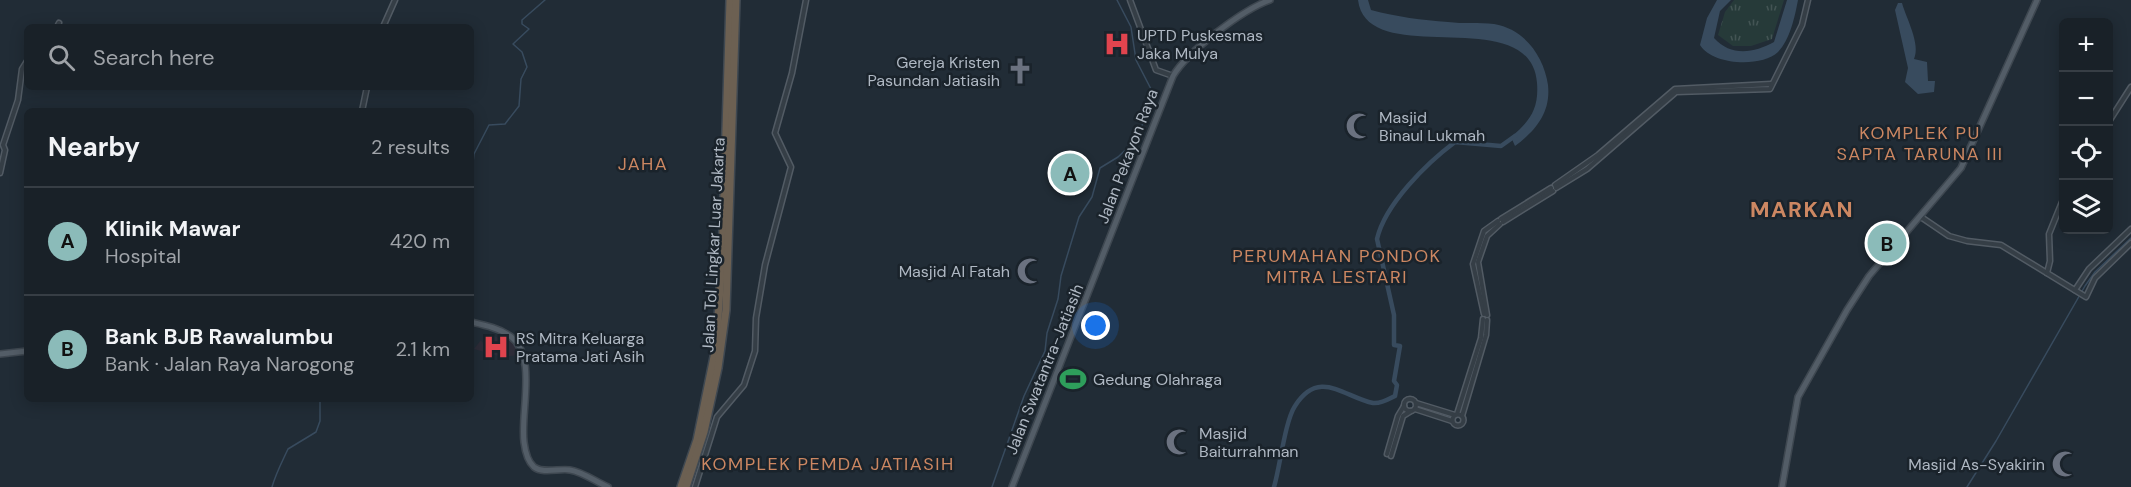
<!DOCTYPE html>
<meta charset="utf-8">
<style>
body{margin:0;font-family:"DM Sans",sans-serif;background:#262e34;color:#f1f3f6}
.controls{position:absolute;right:18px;top:18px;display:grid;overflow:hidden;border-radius:9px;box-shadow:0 3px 15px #0003}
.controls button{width:54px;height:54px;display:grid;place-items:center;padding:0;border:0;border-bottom:2px solid #373e45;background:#192128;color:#f1f3f6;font:30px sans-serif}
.you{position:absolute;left:1096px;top:326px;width:21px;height:21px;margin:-15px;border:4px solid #fff;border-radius:50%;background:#1a73e8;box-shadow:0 0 0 9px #1a73e833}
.badge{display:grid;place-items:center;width:39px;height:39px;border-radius:50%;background:#8bbbb9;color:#111;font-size:20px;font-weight:700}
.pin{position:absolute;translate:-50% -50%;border:3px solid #fff;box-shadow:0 2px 6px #0006}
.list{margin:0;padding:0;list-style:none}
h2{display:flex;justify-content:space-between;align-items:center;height:78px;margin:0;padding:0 24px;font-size:26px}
h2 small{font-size:20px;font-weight:400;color:#9fa3a8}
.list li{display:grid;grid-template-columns:39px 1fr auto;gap:18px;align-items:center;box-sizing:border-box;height:108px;padding:0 24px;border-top:2px solid #373e45}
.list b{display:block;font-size:22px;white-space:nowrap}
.list p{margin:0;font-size:20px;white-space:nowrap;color:#9fa3a8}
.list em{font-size:20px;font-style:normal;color:#9fa3a8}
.icon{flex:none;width:33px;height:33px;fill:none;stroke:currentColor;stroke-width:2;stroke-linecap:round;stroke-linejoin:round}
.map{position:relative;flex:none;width:2131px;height:487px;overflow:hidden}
.search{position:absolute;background:#192128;box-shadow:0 3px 15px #0003;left:24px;top:24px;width:450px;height:66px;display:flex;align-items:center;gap:15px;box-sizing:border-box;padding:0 21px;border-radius:9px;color:#9fa3a8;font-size:22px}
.panel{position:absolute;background:#192128;box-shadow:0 3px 15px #0003;left:24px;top:108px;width:450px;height:294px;border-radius:9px}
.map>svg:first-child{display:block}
</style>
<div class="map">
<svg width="2131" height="487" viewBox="0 0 2131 487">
<defs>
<pattern id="grass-tufts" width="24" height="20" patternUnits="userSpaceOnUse" patternTransform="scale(1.5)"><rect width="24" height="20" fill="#263a39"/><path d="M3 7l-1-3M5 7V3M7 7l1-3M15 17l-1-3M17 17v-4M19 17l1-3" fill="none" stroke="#435454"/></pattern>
</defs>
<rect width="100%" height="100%" fill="#212c36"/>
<!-- medical -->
<path fill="#2d2c38" d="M 494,336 L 504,340 L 507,336 L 511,338 L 520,355 L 501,357 L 474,349 L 481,340 L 484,345 Z"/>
<!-- grass -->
<path fill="url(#grass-tufts)" d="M 1734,0 L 1784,0 L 1772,39 L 1751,46 L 1733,46 L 1718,35 L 1725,12 Z"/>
<!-- water -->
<g fill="#384b5e">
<path d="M 1358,0 L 1368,0 L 1371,10 C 1397,17 1422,20 1448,22 C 1463,24 1479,22 1494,24 C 1525,29 1544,57 1548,85 C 1551,113 1535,131 1515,146 L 1511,137 C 1530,121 1539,109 1537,83 C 1531,0 1367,72 1358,0 Z"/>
<path d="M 1717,0 L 1731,0 L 1720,11 L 1714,38 C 1731,57 1754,53 1774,42 L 1787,0 L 1798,0 C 1795,16 1790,40 1778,52 C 1761,68 1712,65 1700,45 L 1707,18 Z"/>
<path d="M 1898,3 L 1902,3 C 1906,18 1921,44 1914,59 L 1927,62 L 1928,81 L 1935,81 L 1934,92 L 1918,94 L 1905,82 L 1908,68 L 1895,10 Z"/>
</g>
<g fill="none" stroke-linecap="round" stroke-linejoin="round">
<!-- stream -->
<g stroke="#384b5e" stroke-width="1.5">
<path d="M 1117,0 L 1131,27 L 1136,60 L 1152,91"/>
<path d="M 471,179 L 474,154 L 489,125 L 505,124 L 519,106 L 521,79 L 527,67 L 522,52 L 513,44 L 529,29 L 522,24 L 522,20 L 545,0"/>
<path d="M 272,487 C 276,473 282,462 288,449 L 316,432 L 320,421 L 320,399"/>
<path d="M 992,487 L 1024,396 L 1045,351 L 1047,333 L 1058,299 L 1061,276 L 1079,217 L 1092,197 L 1100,168 L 1118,157 L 1136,140 L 1153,99 L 1153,93"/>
<path d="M 1967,487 L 1996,441 L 2085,286 L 2095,272 L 2131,238"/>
</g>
<!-- river -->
<path stroke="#384b5e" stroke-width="4.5" d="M 1274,487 C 1280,467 1285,421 1295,406 C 1319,368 1344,397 1373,403 C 1381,404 1389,399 1395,396 L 1397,385 L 1394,381 L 1400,346 L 1394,345 L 1394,315 L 1377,239 C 1385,204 1427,163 1455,142 L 1501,146 L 1515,136"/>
<!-- minor casing -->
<g stroke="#525b64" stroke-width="7">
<g id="minor">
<path d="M 1130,0 L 1156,70 L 1173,76"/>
<path d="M 57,27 L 59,23"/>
<path d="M 383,27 L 395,0"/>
<path d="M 362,111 L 367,87"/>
<path d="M 2108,123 L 2131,87"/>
<path d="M 0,173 L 5,150 L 3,145 L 18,100 L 22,69 L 27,61"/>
<path d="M 1555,185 L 1598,155 L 1675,89 L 1771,84"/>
<path d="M 1556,188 L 1587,169 L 1676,92 L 1770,89 L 1802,25 L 1808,0"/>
<path d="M 1921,217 L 1949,236 L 1967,241 L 2001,245 L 2086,297 L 2095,278 L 2131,243"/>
<path d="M 1501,219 L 1551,188"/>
<path d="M 1503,222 L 1553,191"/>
<path d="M 2047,273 L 2050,261 L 2049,234 L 2064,197"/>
<path d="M 2075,290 L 2089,269 L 2131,229"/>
<path d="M 1484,314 L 1473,264 L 1484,231 L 1498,221"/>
<path d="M 1487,315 L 1478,262 L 1487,236 L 1500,224"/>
<circle cx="1410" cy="405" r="6"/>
<path d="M 1416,403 L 1455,415"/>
<path d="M 1415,409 L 1452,421"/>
<path d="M 1457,414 L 1481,338 L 1483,319"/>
<circle cx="1458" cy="420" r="5.5"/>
<path d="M 1462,416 L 1486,335 L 1487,320"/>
<path d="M 1387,454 L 1398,416 L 1404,406"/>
<path d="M 1391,456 L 1403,416 L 1411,411"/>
<path d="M 695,487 L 717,417 L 744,385 L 755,351 L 756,318 L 765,265 L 791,167 L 775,133 L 792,73 L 806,0"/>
</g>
</g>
<!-- major casing -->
<g stroke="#3e4750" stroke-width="8">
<g id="major">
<path d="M 471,322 C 484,325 499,328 510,336 C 538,356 520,412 524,442 C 525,450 527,461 534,467 C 543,474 560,468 570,470 C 583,472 596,482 608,487"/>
<path d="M 0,354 L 27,351"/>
<path d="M 1012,487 L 1173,76 C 1187,52 1242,10 1270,0"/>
<path d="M 1782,487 L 1798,397 L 1847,310 L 1869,276 L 1961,168 L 2037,0"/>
</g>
</g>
<!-- highway casing -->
<g stroke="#3f4851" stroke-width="10">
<g id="highway">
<path d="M 681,487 L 697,440 L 716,347 L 722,259 L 730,0"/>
<path d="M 686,487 L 704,432 L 718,368 L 726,310 L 736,0"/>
</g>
</g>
<!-- minor -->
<use href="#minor" stroke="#353e46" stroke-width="4"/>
<!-- major -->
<use href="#major" stroke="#535d67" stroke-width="5"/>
<!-- highway -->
<use href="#highway" stroke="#6c6052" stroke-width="7"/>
</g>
<!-- icons -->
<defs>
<g id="hospital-bare" transform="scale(2.07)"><path d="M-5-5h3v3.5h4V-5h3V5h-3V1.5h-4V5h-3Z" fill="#e0444e" stroke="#1a232b" stroke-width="2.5" paint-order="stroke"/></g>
<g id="church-bare" transform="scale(2.07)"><path d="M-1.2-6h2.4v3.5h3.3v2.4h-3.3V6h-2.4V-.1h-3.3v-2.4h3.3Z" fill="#6b7280" stroke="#1a232b" stroke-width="2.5" paint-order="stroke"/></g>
<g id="mosque-bare" transform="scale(2.07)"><path d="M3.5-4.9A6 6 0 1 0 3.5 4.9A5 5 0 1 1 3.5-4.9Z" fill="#6b7280" stroke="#1a232b" stroke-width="2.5" paint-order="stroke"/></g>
<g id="stadium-bare" transform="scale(2.07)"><path d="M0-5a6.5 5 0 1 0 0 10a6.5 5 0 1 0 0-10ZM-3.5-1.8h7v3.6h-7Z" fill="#2e9e5b" stroke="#1a232b" stroke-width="2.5" paint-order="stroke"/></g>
</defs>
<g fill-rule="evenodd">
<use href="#hospital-bare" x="1117" y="44"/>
<use href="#church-bare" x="1020" y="71"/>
<use href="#mosque-bare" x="1359" y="126"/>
<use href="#mosque-bare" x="1030" y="271"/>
<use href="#hospital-bare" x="496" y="347"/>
<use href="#stadium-bare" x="1073" y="379"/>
<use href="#mosque-bare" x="1179" y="442"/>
<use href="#mosque-bare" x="2065" y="464"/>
</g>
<g text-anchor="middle" stroke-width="5" stroke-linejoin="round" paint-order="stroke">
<!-- poi labels -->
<g font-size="16" fill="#afb8c3" stroke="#1a232b" text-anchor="start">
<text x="1137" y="41">UPTD Puskesmas<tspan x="1137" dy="18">Jaka Mulya</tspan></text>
<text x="1000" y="68" text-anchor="end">Gereja Kristen<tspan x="1000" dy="18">Pasundan Jatiasih</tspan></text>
<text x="1379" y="123">Masjid<tspan x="1379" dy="18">Binaul Lukmah</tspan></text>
<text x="1010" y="277" text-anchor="end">Masjid Al Fatah</text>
<text x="516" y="344">RS Mitra Keluarga<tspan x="516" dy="18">Pratama Jati Asih</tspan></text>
<text x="1093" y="385">Gedung Olahraga</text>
<text x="1199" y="439">Masjid<tspan x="1199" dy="18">Baiturrahman</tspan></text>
<text x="2045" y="470" text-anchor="end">Masjid As-Syakirin</text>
</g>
<!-- street labels -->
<g font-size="16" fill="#afb8c3" stroke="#1a232b">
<text transform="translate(1127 156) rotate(-69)" y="6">Jalan Pekayon Raya</text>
<text transform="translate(713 245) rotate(-87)" y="6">Jalan Tol Lingkar Luar Jakarta</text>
<text transform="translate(1044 369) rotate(-68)" y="6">Jalan Swatantra-Jatiasih</text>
</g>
<!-- neighbourhood labels -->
<g font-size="18" letter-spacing="1.5" fill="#cc8762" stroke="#1a232b">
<text x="1920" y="139">KOMPLEK PU<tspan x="1920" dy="21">SAPTA TARUNA III</tspan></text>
<text x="643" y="170">JAHA</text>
<text x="1337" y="262">PERUMAHAN PONDOK<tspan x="1337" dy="21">MITRA LESTARI</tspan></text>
<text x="828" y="470">KOMPLEK PEMDA JATIASIH</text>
</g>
<!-- district labels -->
<g font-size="22" font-weight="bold" letter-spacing="1.5" fill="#cc8762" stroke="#1a232b">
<text x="1802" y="217">MARKAN</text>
</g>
</g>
</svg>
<div class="controls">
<button>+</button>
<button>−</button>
<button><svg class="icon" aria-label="locate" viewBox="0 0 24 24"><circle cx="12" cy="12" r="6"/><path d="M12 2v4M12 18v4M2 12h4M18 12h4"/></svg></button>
<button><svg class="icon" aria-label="layers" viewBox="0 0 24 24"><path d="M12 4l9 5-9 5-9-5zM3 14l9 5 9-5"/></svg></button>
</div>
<div class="you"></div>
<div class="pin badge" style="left:1070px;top:173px">A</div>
<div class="pin badge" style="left:1887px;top:243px">B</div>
<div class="search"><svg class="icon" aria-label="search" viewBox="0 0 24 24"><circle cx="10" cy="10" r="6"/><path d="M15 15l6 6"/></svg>Search here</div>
<section class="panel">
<h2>Nearby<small>2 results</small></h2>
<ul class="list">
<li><span class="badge">A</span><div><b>Klinik Mawar</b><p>Hospital</p></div><em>420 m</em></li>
<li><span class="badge">B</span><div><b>Bank BJB Rawalumbu</b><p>Bank · Jalan Raya Narogong</p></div><em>2.1 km</em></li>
</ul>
</section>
</div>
